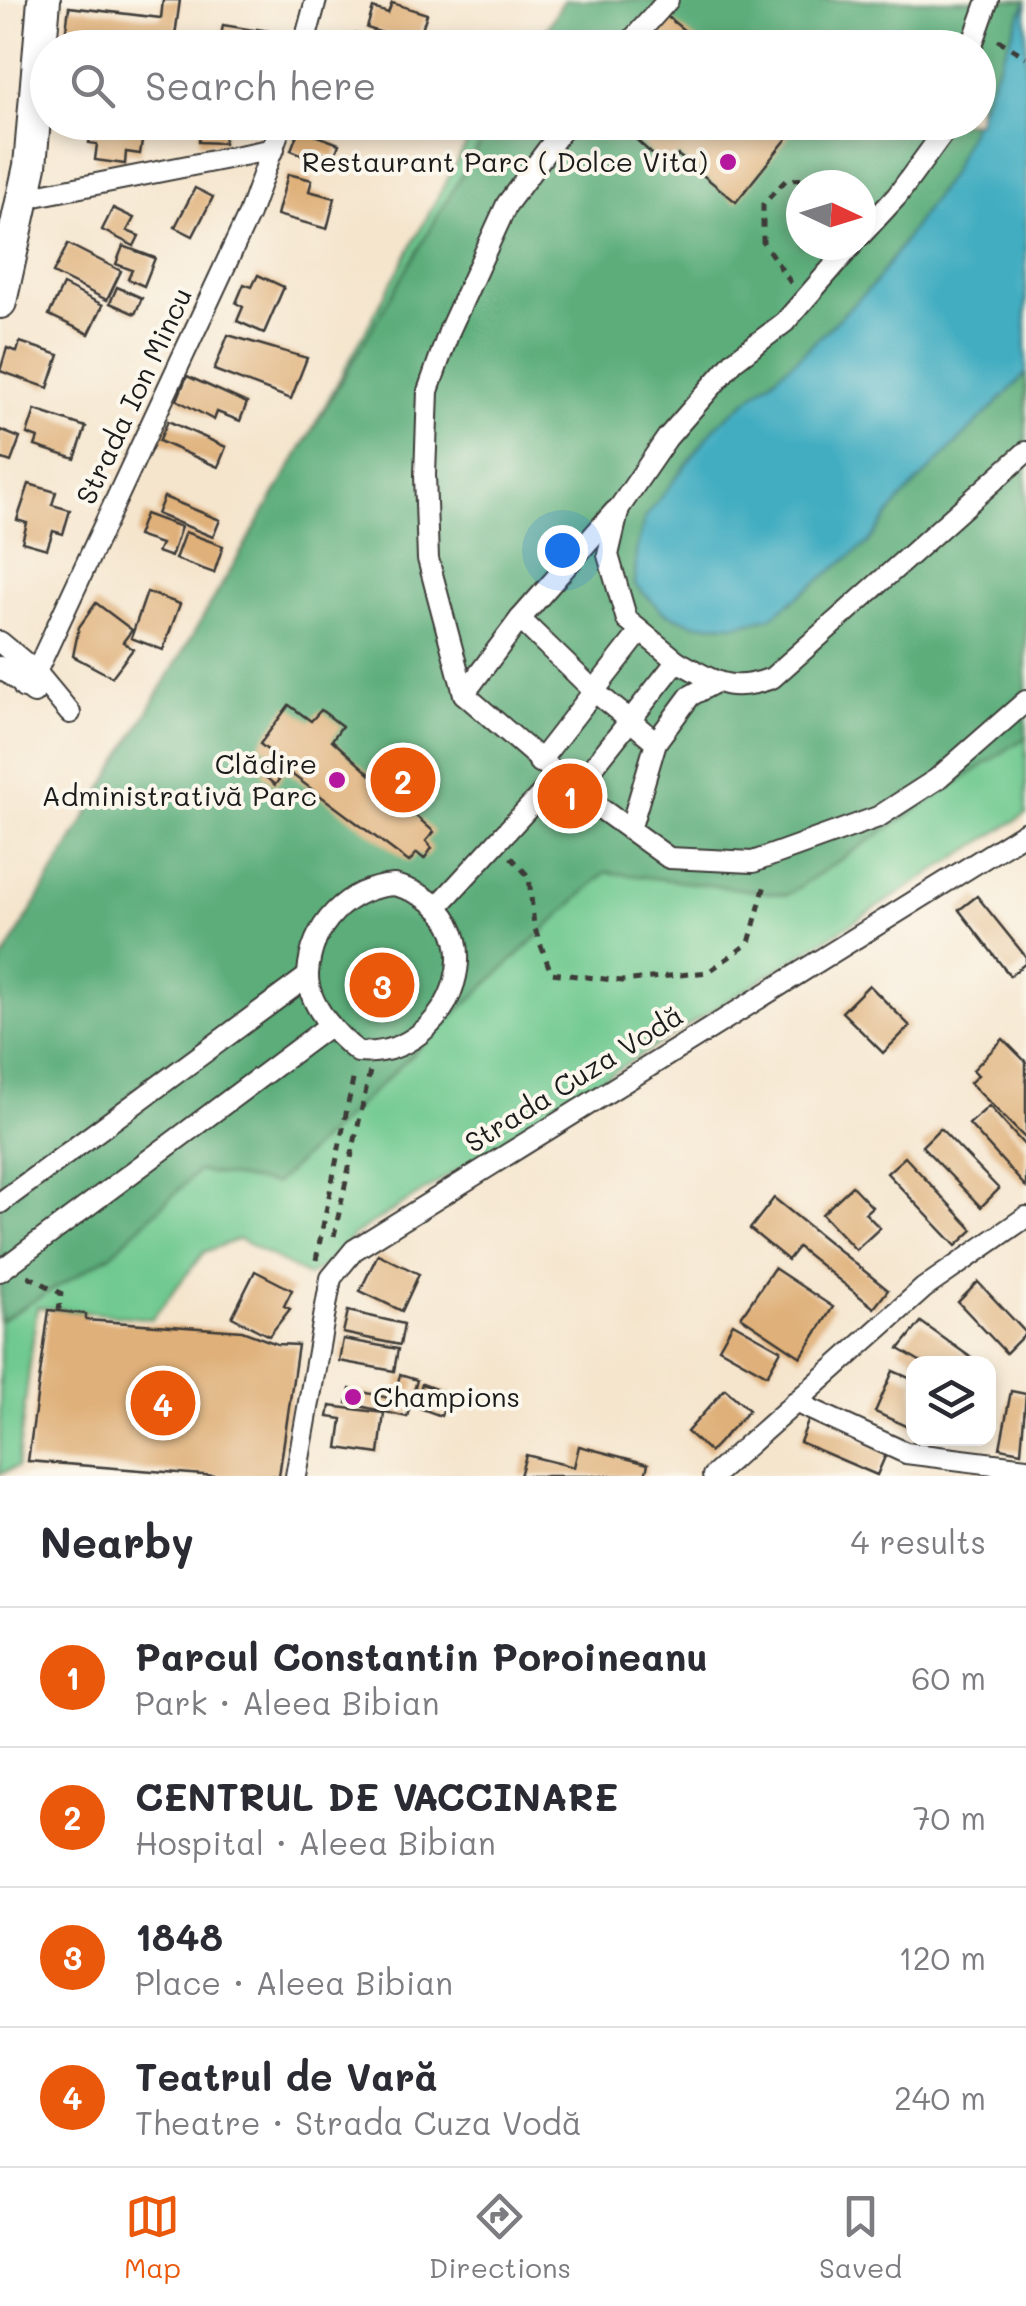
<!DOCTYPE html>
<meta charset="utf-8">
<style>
body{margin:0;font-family:Mali,sans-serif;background:#f2f2f3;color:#2b2b33}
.controls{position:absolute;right:30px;bottom:30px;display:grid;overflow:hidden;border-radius:20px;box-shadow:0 5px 15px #0003}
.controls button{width:90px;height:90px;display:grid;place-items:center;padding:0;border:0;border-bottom:2px solid #e1e1e2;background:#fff;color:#2b2b33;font:50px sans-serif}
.compass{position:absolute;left:786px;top:170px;width:90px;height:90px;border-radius:50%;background:#fff;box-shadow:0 5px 15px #0003;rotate:94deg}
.you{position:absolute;left:562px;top:550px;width:35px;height:35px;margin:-25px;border:8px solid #fff;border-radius:50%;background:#1a73e8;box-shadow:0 0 0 15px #1a73e833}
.badge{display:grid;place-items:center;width:65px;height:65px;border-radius:50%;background:#ea580c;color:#fff;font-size:32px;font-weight:700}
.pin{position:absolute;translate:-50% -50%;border:5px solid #fff;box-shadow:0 2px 10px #0006}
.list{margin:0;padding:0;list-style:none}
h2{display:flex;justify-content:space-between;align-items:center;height:130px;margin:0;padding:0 40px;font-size:42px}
h2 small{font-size:32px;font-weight:400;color:#7c7c81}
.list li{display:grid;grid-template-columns:65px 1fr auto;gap:30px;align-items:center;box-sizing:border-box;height:140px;padding:0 40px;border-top:2px solid #e1e1e2}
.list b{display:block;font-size:38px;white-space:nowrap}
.list p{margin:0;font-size:32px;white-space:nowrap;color:#7c7c81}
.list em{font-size:32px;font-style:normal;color:#7c7c81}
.icon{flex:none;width:55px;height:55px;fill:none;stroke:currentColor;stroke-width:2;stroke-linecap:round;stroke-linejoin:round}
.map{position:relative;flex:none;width:1026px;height:1476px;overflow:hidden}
.search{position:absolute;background:#fff;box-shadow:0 5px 15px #0003;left:30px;right:30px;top:30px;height:110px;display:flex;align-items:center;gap:25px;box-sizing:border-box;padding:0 35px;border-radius:55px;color:#7c7c81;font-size:38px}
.sheet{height:690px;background:#fff}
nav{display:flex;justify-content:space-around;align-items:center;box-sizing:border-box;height:140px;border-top:2px solid #e1e1e2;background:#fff;font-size:28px;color:#7c7c81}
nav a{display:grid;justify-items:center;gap:5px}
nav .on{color:#ea580c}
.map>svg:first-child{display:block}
</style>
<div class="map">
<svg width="1026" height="1476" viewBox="0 0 1026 1476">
<rect width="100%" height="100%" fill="#fbf7ec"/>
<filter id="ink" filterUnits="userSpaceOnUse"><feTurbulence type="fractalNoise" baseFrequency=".01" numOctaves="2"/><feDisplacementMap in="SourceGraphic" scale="20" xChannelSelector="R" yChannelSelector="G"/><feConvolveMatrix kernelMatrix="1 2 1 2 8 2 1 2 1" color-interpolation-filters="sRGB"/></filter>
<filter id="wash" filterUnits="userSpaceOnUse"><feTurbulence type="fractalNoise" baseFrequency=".0048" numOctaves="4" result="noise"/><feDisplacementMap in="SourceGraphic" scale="40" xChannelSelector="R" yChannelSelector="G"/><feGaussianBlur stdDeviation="2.25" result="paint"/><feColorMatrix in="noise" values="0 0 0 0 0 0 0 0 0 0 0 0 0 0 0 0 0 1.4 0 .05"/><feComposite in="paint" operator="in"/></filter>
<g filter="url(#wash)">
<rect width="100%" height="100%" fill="#f5e5cd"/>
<!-- green -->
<path fill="#6fc990" stroke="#467256" stroke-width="2.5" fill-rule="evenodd" d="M 478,123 L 973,123 L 1026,374 L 1026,814 L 354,1235 L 328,1264 L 308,1276 L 239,1239 L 204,1252 L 152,1319 L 37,1307 L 17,1467 L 0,1474 L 0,965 L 104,814 ZM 801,185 L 861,185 L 861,245 L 801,245 Z"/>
<!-- forest -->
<path fill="#5bad7a" stroke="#3c644b" stroke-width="2.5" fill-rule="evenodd" d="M 564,0 L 1026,0 L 1026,737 L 787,895 L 606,872 L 275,1184 L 198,1171 L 111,1255 L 0,1321 L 0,964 L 492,123 L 978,122 L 978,48 L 536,47 ZM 801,185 L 861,185 L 861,245 L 801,245 Z"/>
<!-- water -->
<path fill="#42adc1" stroke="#2f646e" stroke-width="2.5" d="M 1026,2 L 1026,374 L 901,499 L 868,543 L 771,617 L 736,625 L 694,624 L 663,612 L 635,585 L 636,551 L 645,518 L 716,426 L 801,355 L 875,283 L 951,173 L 973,123 L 978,122 L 979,109 Z"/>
<g id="blocks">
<!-- building -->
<g fill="#dfb079">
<path d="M 163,0 L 180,0 L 174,43 L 66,30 L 69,7 L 161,18 Z"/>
<path d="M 392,3 L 427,14 L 417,44 L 367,28 L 373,8 L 388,13 Z"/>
<path d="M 664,14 L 706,48 L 637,48 Z"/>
<path d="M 223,25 L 254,30 L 251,48 L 219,48 Z"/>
<path d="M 257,29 L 275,32 L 272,48 L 254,48 Z"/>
<path d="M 356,33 L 403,47 L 403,48 L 352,48 Z"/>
<path d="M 92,122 L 145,123 L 140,154 L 126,152 L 125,164 L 95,160 L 97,144 L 89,143 Z"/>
<path d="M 200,122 L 225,122 L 224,143 L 199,142 Z"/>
<path d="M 617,122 L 772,122 L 789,136 L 736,202 L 678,155 L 667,168 Z"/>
<path d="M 299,129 L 339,144 L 334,158 L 321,153 L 318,161 L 291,150 Z"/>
<path d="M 288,174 L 312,180 L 309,191 L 335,198 L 327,229 L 277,215 Z"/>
<path d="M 195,188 L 213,197 L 193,236 L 175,227 Z"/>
<path d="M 113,208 L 134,218 L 127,231 L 139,236 L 134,246 L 102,230 Z"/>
<path d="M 68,244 L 121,271 L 107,300 L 53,273 Z"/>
<path d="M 123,246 L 155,258 L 144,286 L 128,279 L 132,270 L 116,264 Z"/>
<path d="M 258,275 L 284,287 L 264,333 L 237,321 L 243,307 L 236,303 L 244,284 L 252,287 Z"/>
<path d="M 63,285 L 103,305 L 89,334 L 49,315 Z"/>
<path d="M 117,287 L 142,298 L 135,314 L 110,303 Z"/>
<path d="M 228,335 L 307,358 L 291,399 L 214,370 Z"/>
<path d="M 20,342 L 59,355 L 48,388 L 0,371 L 7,348 L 17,352 Z"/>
<path d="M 187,376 L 247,403 L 240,421 L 217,412 L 214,420 L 177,400 Z"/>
<path d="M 35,410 L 86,427 L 75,459 L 35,446 L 38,438 L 27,434 Z"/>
<path d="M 168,421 L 226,447 L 218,467 L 159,441 Z"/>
<path d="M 0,430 L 20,438 L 11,462 L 0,458 Z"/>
<path d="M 29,484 L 56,492 L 52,505 L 70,510 L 63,534 L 53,531 L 47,549 L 22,542 L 27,523 L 17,520 Z"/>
<path d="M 164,497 L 220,520 L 213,537 L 157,514 Z"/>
<path d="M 145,514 L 181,527 L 171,557 L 157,552 L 161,544 L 137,536 Z"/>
<path d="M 185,532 L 223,546 L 214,573 L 175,559 Z"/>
<path d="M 147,592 L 180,604 L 163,650 L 131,638 Z"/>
<path d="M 96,603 L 132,630 L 123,642 L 133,649 L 112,677 L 73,656 L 79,627 Z"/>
<path d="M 289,705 L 311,721 L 321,710 L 342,726 L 332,740 L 434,832 L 426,841 L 432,848 L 424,859 L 417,853 L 409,862 L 286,770 L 275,785 L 262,774 L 275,756 L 260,744 Z"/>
<path d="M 977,896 L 1026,957 L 1026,963 L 1010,976 L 959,910 Z"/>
<path d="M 869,985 L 910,1026 L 883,1053 L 842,1012 Z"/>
<path d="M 1003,1039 L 1026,1062 L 1026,1139 L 970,1083 L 978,1075 L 973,1070 Z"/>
<path d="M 989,1106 L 1026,1147 L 1026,1187 L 969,1124 Z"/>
<path d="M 940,1128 L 999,1189 L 981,1207 L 922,1146 Z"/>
<path d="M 905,1157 L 973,1230 L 956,1246 L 887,1173 Z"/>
<path d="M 852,1186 L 872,1207 L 865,1213 L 880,1228 L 856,1250 L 822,1214 Z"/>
<path d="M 774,1198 L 888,1290 L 874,1308 L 798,1247 L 788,1260 L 750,1229 Z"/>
<path d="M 378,1254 L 419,1274 L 402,1311 L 360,1291 Z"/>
<path d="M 774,1268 L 833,1307 L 801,1357 L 741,1317 Z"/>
<path d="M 255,1271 L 292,1290 L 284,1306 L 290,1309 L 269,1336 L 232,1317 Z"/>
<path d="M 978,1282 L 1026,1333 L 1006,1353 L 958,1302 Z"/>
<path d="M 49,1310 L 86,1314 L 86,1320 L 242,1331 L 277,1344 L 298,1345 L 279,1476 L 216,1476 L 28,1461 Z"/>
<path d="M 348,1311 L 404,1324 L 400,1345 L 343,1333 Z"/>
<path d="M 921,1322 L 980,1364 L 925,1364 L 899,1349 Z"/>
<path d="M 733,1323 L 781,1350 L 767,1375 L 719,1348 Z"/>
<path d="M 343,1339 L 398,1349 L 394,1371 L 339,1361 Z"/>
<path d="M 893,1371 L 914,1380 L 914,1430 L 875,1412 Z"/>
<path d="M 400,1375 L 417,1380 L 407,1417 L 347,1403 L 350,1389 L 393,1399 Z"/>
<path d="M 422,1384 L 449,1394 L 441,1416 L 414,1406 Z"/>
<path d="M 725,1389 L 749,1410 L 710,1452 L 687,1432 Z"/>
<path d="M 1011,1391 L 1026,1394 L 1021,1452 L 1000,1448 Z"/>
<path d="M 330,1406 L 384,1413 L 379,1454 L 338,1448 L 342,1419 L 328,1417 Z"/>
<path d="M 809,1419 L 887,1452 L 877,1475 L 800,1442 Z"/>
<path d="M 579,1446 L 648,1464 L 645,1476 L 520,1476 L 526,1455 L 574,1467 Z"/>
</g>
</g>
</g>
<g filter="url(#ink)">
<use href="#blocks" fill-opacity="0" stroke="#3d3a37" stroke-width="2.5"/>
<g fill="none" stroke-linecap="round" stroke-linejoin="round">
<!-- street casing -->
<g stroke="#3d3a37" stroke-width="24">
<g id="street">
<path d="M 303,48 L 316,0"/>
<path d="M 625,48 L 668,0"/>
<path d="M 971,48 L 988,0"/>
<path d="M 568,122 L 507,204 L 450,329 L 428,391 L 425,475 L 428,559 L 464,694 L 575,790 L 677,661 C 716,682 729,694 772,678 L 1026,452"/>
<path d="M 25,198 L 274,149"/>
<path d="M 861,235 L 897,196 L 951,122"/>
<path d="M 615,511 L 520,619 L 594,691 L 656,742 L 690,696 L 716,682"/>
<path d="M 0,642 L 36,672 L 70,713"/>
<path d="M 677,661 L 627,620 L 608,555 L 619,508 L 667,438 L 734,361 L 785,322 L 852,245"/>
<path d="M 0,667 L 34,693"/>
<path d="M 24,688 L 36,672 L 249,214 L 282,122"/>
<path d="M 464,694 L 520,619"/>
<path d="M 539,762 L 640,632"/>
<path d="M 575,790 L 669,858 L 753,862 L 878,817 L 937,779 L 1026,701"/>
<path d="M 630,830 L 656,742"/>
<path d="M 394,885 C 508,913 453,1061 358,1052 C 336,1035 307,1004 308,974 C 311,925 347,888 394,885 Z"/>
<path d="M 439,905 L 557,777"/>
<path d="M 0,1203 L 308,976"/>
<path d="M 0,1271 L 330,1025"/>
<path d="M 795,1402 L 906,1453 L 1026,1468"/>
<path d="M 296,1476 L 331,1278 L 354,1250 L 1026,832"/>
<path d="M 713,1476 L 924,1288 L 1026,1217"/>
</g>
</g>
<!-- primary casing -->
<g stroke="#3d3a37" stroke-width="36">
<path id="primary" d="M 0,302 L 30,166 L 44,0"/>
</g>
<!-- path -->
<g stroke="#3d3a37" stroke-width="5" stroke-dasharray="8 8" stroke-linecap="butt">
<path d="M 998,40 L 1026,57"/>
<path d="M 791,283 L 763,242 L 763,204 L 786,180 L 812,179 L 831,185"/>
<path d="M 511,857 L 529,877 L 534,926 L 551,973 L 622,981 L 708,972 L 749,943 L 766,881"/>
<path d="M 334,1236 L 370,1071"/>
<path d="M 316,1260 L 354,1075"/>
<path d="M 28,1276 L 61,1293 L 59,1310"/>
</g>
<!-- street -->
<use href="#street" stroke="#fff" stroke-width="20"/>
<!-- primary -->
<use href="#primary" stroke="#fff" stroke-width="32"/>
</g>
</g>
<!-- markers -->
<g fill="#b5179e" stroke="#fbf7ec" stroke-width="4">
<circle cx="728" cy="162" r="10"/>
<circle cx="337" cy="780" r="10"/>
<circle cx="353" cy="1397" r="10"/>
</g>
<g text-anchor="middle" stroke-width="8" stroke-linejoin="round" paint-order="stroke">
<!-- poi labels -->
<g font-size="28" fill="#1c1c1c" stroke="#fbf7ec" text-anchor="end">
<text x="708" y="172">Restaurant Parc ( Dolce Vita)</text>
<text x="317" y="774">Clădire<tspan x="317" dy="32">Administrativă Parc</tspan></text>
<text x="373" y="1407" text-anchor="start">Champions</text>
</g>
<!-- street labels -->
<g font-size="28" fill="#1c1c1c" stroke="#fbf7ec">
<text transform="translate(134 396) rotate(-65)" y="10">Strada Ion Mincu</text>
<text transform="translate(574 1079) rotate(-32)" y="10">Strada Cuza Vodă</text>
</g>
</g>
</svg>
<div class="controls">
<button><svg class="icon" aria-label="layers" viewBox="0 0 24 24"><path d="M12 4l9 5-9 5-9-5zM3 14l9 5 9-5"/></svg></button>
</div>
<svg class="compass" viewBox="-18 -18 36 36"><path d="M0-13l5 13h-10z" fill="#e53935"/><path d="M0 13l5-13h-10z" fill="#7c7c81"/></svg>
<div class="you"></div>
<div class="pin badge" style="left:570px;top:796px">1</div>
<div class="pin badge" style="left:403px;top:780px">2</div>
<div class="pin badge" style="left:382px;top:985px">3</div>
<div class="pin badge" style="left:163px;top:1403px">4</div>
<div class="search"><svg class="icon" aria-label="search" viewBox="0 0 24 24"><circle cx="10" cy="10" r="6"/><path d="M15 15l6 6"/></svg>Search here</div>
</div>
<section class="sheet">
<h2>Nearby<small>4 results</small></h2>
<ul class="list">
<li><span class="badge">1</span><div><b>Parcul Constantin Poroineanu</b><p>Park · Aleea Bibian</p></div><em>60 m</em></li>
<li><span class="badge">2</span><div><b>CENTRUL DE VACCINARE</b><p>Hospital · Aleea Bibian</p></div><em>70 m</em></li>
<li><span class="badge">3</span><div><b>1848</b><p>Place · Aleea Bibian</p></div><em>120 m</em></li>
<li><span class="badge">4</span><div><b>Teatrul de Vară</b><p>Theatre · Strada Cuza Vodă</p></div><em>240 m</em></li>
</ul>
</section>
<nav>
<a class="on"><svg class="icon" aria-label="map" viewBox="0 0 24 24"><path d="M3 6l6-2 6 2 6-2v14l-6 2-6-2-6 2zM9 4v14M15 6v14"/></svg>Map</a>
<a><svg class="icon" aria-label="directions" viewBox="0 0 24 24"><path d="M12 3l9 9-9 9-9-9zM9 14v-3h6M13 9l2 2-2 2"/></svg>Directions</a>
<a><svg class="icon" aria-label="saved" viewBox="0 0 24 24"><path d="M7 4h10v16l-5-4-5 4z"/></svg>Saved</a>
</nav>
